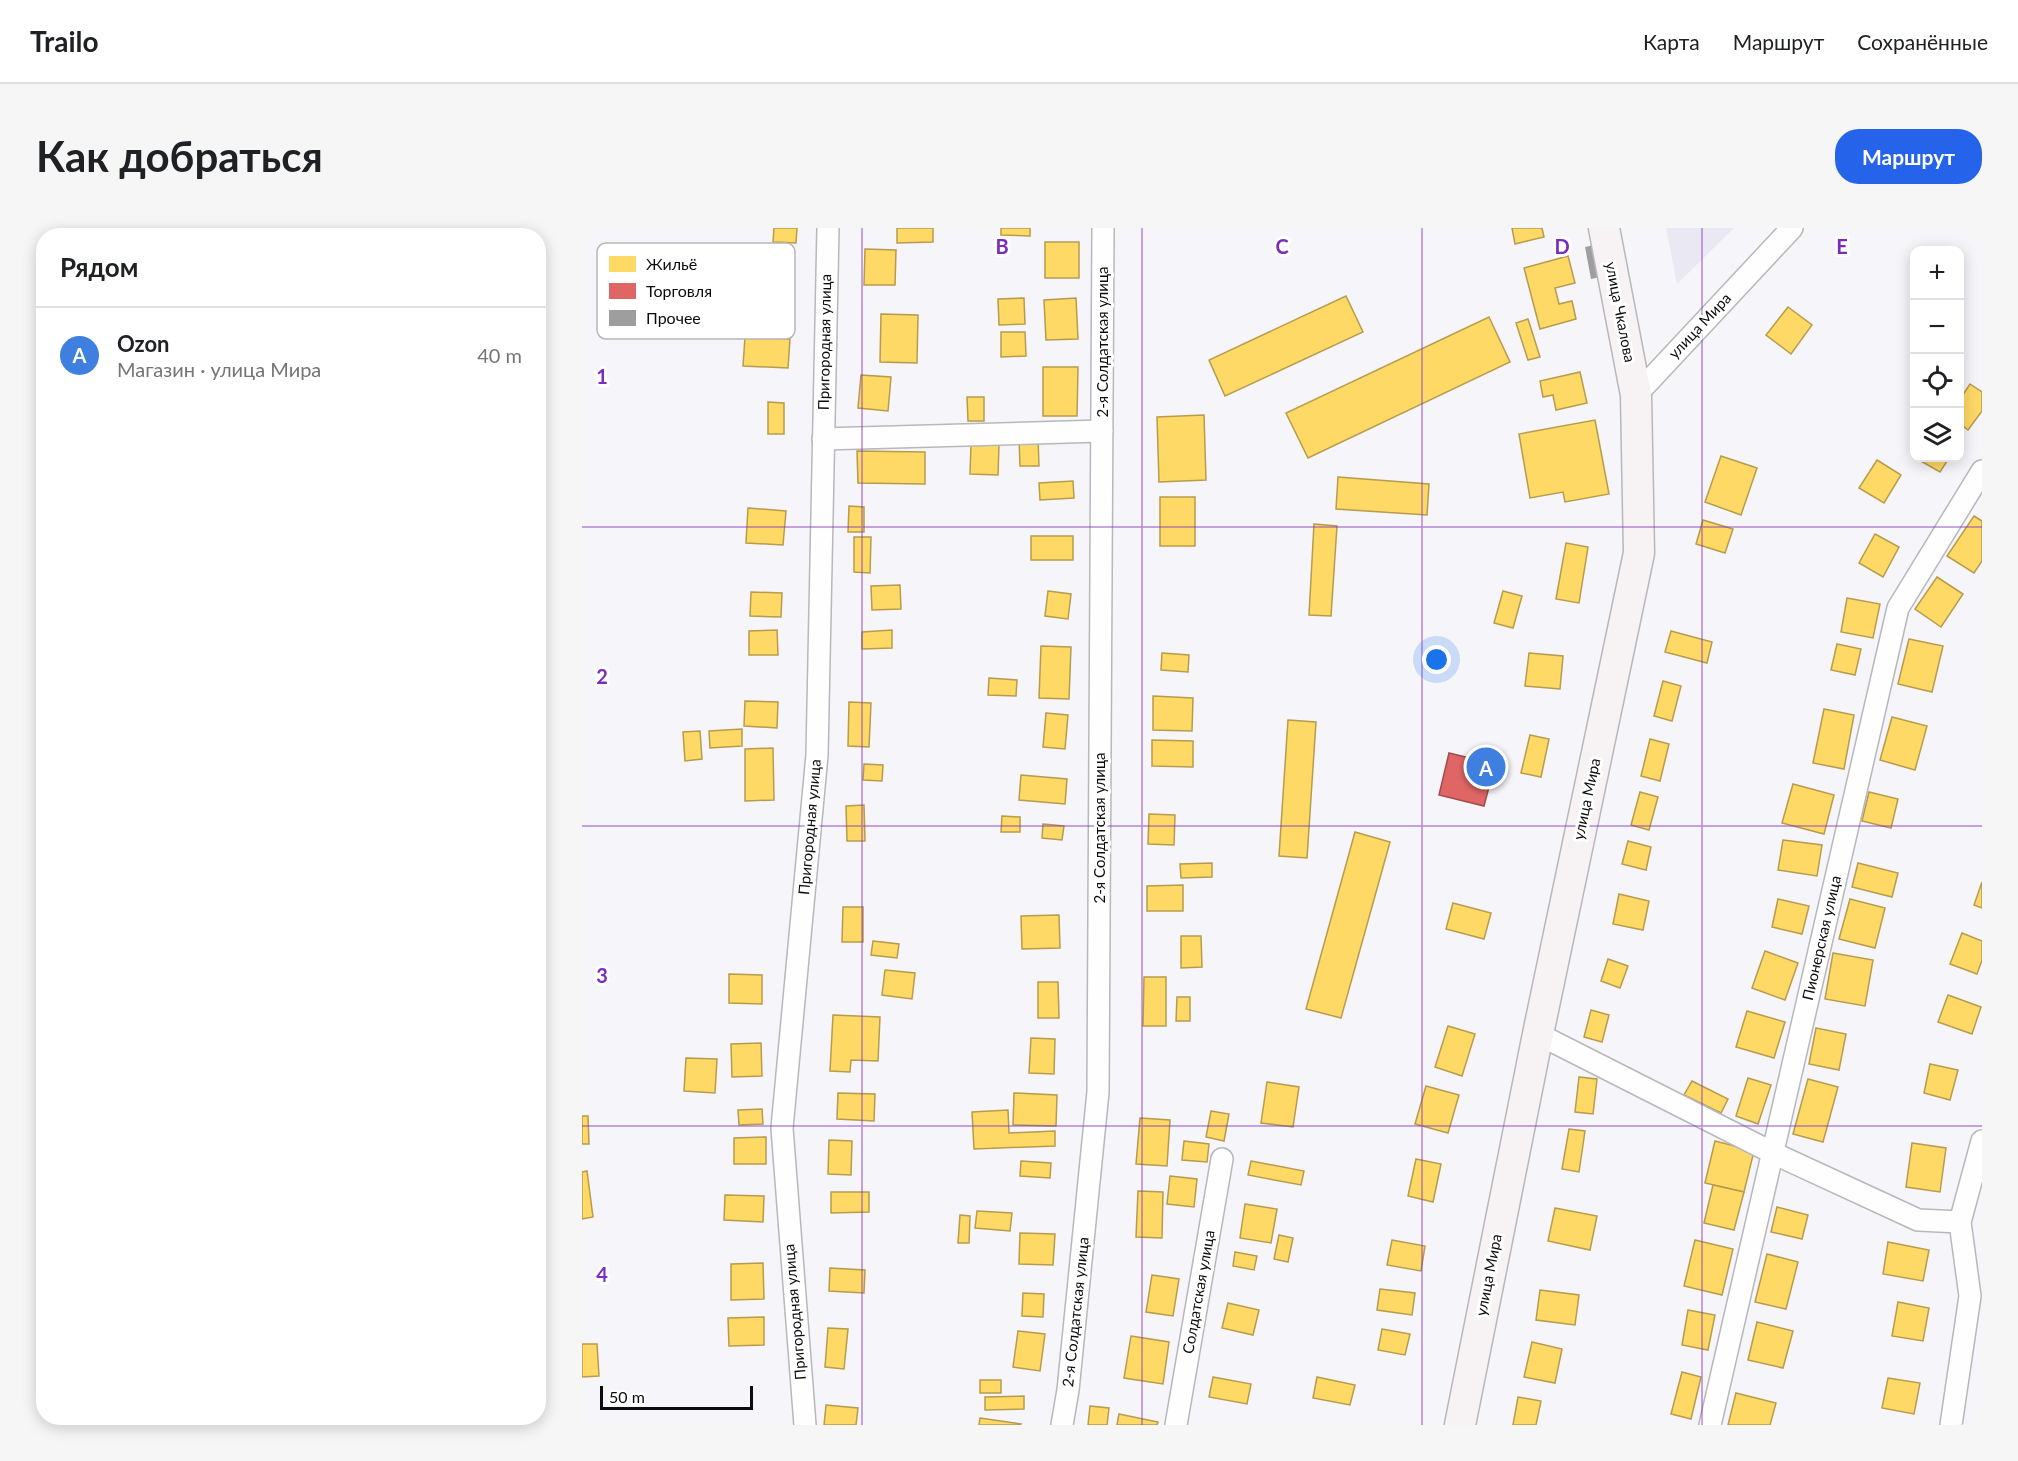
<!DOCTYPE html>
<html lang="ru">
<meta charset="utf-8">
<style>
body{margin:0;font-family:Lato,sans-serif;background:#f6f6f6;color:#202124}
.controls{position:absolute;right:18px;top:18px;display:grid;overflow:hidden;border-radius:12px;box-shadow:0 3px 15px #0003}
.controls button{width:54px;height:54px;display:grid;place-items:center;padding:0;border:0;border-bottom:2px solid #e0e0e0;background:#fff;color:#202124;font:30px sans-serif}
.scale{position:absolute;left:18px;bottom:15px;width:153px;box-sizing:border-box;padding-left:6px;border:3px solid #0c0c0e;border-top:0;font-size:16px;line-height:21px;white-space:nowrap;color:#0c0c0e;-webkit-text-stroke:4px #fff;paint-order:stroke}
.you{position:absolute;left:855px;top:432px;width:21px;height:21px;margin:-15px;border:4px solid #fff;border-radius:50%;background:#1a73e8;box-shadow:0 0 0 9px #1a73e833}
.badge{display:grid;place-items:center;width:39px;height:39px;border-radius:50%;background:#2563eb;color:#fff;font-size:20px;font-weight:700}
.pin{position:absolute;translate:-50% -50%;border:3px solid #fff;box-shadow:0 2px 6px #0006}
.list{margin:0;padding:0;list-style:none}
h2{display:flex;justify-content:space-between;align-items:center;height:78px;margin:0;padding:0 24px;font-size:26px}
h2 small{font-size:20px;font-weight:400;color:#757577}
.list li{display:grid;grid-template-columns:39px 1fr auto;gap:18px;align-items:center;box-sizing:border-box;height:96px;padding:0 24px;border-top:2px solid #e0e0e0}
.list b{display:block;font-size:22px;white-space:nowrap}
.list p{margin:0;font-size:20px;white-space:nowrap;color:#757577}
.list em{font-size:20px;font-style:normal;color:#757577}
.icon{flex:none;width:33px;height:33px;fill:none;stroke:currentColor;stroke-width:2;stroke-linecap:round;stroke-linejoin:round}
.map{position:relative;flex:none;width:1400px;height:1197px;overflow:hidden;border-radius:24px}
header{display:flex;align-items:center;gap:36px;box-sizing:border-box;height:84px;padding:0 30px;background:#fff;border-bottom:2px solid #e0e0e0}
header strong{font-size:28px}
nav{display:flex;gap:33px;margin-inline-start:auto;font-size:21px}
.intro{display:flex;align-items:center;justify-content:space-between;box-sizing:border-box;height:144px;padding:0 36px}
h1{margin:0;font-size:42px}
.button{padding:15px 27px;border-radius:24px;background:#2563eb;color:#fff;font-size:21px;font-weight:700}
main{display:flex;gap:36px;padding:0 36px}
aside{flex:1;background:#fff;border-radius:24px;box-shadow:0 3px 15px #0003}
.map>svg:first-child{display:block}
</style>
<header>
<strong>Trailo</strong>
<nav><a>Карта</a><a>Маршрут</a><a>Сохранённые</a></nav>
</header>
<div class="intro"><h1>Как добраться</h1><a class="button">Маршрут</a></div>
<main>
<aside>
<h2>Рядом<small></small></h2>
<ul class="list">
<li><span class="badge" style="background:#3f7fe0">A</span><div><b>Ozon</b><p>Магазин · улица Мира</p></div><em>40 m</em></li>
</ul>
</aside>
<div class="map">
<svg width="1400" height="1197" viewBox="0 0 1400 1197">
<rect width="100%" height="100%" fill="#f6f5fa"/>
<!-- built -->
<path fill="#eae8f2" d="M 1084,0 L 1152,0 L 1095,56 Z"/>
<!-- homes -->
<g fill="#ffd966" stroke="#b69c4c" stroke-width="1.5">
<path d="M 192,0 L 215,0 L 214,15 L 191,14 Z"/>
<path d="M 315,0 L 351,0 L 351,14 L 315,15 Z"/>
<path d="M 419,0 L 448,0 L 448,8 L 419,7 Z"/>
<path d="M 930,0 L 960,0 L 962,9 L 933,16 Z"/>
<rect x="463" y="14" width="34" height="36"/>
<path d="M 283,21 L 314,22 L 313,57 L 282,57 Z"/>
<path d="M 986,28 L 993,55 L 973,60 L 977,76 L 990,73 L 994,91 L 958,101 L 942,40 Z"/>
<path d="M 764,68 L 781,104 L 643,168 L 627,132 Z"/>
<path d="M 442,70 L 443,96 L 417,97 L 416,71 Z"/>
<path d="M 494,70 L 496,111 L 464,112 L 462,72 Z"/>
<path d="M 1206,79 L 1230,97 L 1209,126 L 1184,107 Z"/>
<path d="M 299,86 L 336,87 L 335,135 L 298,134 Z"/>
<path d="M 907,89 L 928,134 L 726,230 L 704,185 Z"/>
<path d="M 946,91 L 958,129 L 946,132 L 934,95 Z"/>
<path d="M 419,104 L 443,104 L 444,128 L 419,129 Z"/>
<path d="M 163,109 L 208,111 L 206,140 L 161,138 Z"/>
<path d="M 461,139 L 496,139 L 495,188 L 461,188 Z"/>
<path d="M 998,144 L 1005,175 L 974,182 L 971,167 L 961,169 L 958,153 Z"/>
<path d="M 279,147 L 309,149 L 306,183 L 276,180 Z"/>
<path d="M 1388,156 L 1400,164 L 1400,183 L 1386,202 L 1378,196 L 1378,171 Z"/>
<path d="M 385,169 L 402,169 L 402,193 L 386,193 Z"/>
<path d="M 186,174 L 202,175 L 202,206 L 186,206 Z"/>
<path d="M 622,187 L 624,252 L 577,254 L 575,189 Z"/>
<path d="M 1013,192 L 1027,266 L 983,274 L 981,264 L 948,270 L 937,206 Z"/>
<path d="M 456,209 L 457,238 L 438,238 L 437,210 Z"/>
<path d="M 389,217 L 417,217 L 416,247 L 388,246 Z"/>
<path d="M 275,223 L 343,224 L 343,256 L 276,255 Z"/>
<path d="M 1139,228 L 1175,240 L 1159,287 L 1123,274 Z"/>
<path d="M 1339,230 L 1367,230 L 1358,244 L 1337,232 Z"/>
<path d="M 1295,232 L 1319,247 L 1302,275 L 1277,260 Z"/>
<path d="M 756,249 L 847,256 L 845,287 L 754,281 Z"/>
<path d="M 491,253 L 492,270 L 458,272 L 457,255 Z"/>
<rect x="578" y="269" width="35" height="49"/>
<path d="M 267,278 L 282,279 L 282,304 L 266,304 Z"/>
<path d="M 166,280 L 204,283 L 201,317 L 164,315 Z"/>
<path d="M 1392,288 L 1400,293 L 1400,333 L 1392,345 L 1365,328 Z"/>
<path d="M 1121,292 L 1151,301 L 1143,325 L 1114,316 Z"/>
<path d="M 732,296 L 755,298 L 749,388 L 727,387 Z"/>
<path d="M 1293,306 L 1317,319 L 1301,349 L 1277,335 Z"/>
<rect x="449" y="308" width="42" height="24"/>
<path d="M 272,309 L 289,309 L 288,345 L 272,344 Z"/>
<path d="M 984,315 L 1006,319 L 997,375 L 974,371 Z"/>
<path d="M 1355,349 L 1381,366 L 1359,399 L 1333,381 Z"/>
<path d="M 318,357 L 319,381 L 290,382 L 289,358 Z"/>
<path d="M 466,363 L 489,366 L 486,391 L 463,388 Z"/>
<path d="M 921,363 L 940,368 L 931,400 L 912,395 Z"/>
<path d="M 169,364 L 200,365 L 199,389 L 168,388 Z"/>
<path d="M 1265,370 L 1298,376 L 1291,410 L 1259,404 Z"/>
<path d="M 195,402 L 196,427 L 167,427 L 167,403 Z"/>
<path d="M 310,402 L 310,420 L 280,421 L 280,404 Z"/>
<path d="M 1089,403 L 1130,414 L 1125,435 L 1083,424 Z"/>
<path d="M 1327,411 L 1361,418 L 1350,464 L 1316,456 Z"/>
<path d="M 1255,416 L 1279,421 L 1273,447 L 1249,442 Z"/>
<path d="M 459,418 L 489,419 L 487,471 L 457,470 Z"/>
<path d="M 580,425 L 607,427 L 606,444 L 579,442 Z"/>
<path d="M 947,425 L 981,428 L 978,461 L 943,458 Z"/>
<path d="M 407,450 L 435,452 L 434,468 L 406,467 Z"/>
<path d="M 1081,453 L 1099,458 L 1090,493 L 1072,488 Z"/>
<path d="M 571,468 L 611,470 L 610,503 L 571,502 Z"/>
<path d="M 163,473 L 196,474 L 195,500 L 162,498 Z"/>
<path d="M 267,474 L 289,475 L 287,519 L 266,518 Z"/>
<path d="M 1242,481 L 1272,487 L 1262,541 L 1231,535 Z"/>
<path d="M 464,485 L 486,487 L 483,521 L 461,519 Z"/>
<path d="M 1310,489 L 1345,498 L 1333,542 L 1298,532 Z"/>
<path d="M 706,492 L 734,494 L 725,630 L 697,628 Z"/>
<path d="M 160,501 L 160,518 L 128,520 L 127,503 Z"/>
<path d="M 118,503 L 120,531 L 103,533 L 101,504 Z"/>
<path d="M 948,507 L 967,511 L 959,549 L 939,545 Z"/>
<path d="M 1068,511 L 1087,516 L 1078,553 L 1059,548 Z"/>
<path d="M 570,512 L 611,513 L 611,539 L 570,538 Z"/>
<path d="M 191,520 L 192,572 L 163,573 L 163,521 Z"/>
<path d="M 282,536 L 301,537 L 300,553 L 281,552 Z"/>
<path d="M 439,547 L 485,551 L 483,576 L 437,572 Z"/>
<path d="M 1211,556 L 1252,567 L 1242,606 L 1200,595 Z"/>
<path d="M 1058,564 L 1076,569 L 1067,602 L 1049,597 Z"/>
<path d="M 1287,564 L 1316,571 L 1309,600 L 1280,593 Z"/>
<path d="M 282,577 L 283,613 L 265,613 L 264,578 Z"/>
<path d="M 567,586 L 593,587 L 592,617 L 566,616 Z"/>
<path d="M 420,588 L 438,589 L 438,604 L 419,604 Z"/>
<path d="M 461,596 L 482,598 L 480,612 L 460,610 Z"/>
<path d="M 773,604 L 808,614 L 759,790 L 724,781 Z"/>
<path d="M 1201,612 L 1240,617 L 1235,648 L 1196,642 Z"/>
<path d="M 1046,613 L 1069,619 L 1064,642 L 1040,636 Z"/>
<path d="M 630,635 L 630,649 L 599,650 L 598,636 Z"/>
<path d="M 1276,635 L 1316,645 L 1310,669 L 1270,659 Z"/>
<path d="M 1400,654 L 1400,680 L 1392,677 Z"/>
<path d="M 601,657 L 601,683 L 565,683 L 565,658 Z"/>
<path d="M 1037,666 L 1067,673 L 1061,702 L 1031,696 Z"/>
<path d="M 1196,671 L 1227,678 L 1220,706 L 1190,699 Z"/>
<path d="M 1268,671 L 1303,680 L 1293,720 L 1257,711 Z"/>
<path d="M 871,675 L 909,685 L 902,711 L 864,701 Z"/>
<path d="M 261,679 L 281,679 L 281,714 L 260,714 Z"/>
<path d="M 477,687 L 478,720 L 440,721 L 439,688 Z"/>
<path d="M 1380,705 L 1400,713 L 1400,732 L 1395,746 L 1368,736 Z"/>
<path d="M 599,708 L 619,708 L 620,739 L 599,740 Z"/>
<path d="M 291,713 L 317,716 L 315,730 L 289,727 Z"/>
<path d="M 1183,723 L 1216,735 L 1203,772 L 1170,760 Z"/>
<path d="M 1251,725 L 1291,732 L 1283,778 L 1243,771 Z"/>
<path d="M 1026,731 L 1046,738 L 1038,760 L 1019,753 Z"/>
<path d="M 303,742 L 333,745 L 330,771 L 300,767 Z"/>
<path d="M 147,746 L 180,747 L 180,776 L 147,775 Z"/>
<path d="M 562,749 L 584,749 L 584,798 L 561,798 Z"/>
<path d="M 456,754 L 476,754 L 477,790 L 456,790 Z"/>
<path d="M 1366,767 L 1399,779 L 1390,806 L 1356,794 Z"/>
<path d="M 595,769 L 608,769 L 608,793 L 594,793 Z"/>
<path d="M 1009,782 L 1027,787 L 1020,814 L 1002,809 Z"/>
<path d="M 1165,783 L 1203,794 L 1192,830 L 1154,819 Z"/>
<path d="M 251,787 L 298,789 L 296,833 L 269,832 L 268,844 L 248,843 Z"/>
<path d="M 866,798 L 893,806 L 880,848 L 853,839 Z"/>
<path d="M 1234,800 L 1264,806 L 1257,842 L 1227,836 Z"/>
<path d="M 449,810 L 473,811 L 472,846 L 447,845 Z"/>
<path d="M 179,815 L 180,848 L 150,849 L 149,816 Z"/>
<path d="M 104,830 L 135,831 L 133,865 L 102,863 Z"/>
<path d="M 1348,836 L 1376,842 L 1368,872 L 1342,865 Z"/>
<path d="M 997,849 L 1015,851 L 1011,886 L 993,884 Z"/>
<path d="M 1166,850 L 1189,857 L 1176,896 L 1154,888 Z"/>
<path d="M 1226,851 L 1256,859 L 1241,914 L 1211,906 Z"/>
<path d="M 1110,853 L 1146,871 L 1139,885 L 1102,867 Z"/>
<path d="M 685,854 L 717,859 L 711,899 L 679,895 Z"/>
<path d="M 844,858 L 877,867 L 866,905 L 833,896 Z"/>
<path d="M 256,865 L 293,866 L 292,893 L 255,891 Z"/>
<path d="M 432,865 L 475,867 L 474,898 L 431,897 Z"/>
<path d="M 180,881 L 181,896 L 157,897 L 156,882 Z"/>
<path d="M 426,882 L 427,905 L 473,903 L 473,918 L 392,921 L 390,884 Z"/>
<path d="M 629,883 L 647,886 L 642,913 L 624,909 Z"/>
<path d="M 0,888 L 6,888 L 7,916 L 0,916 Z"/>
<path d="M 558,890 L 588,892 L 585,938 L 554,936 Z"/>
<path d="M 987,901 L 1003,903 L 997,944 L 980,941 Z"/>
<path d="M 184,909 L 184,936 L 152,936 L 152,910 Z"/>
<path d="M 247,912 L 270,913 L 269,947 L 246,946 Z"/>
<path d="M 602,913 L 627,916 L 625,934 L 600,932 Z"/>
<path d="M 1133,913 L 1172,923 L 1162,964 L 1123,955 Z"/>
<path d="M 1330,915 L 1364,920 L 1358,964 L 1324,959 Z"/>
<path d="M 834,931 L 859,936 L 851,974 L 826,968 Z"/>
<path d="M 439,933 L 469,935 L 468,950 L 438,948 Z"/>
<path d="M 669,933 L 722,943 L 719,957 L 666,947 Z"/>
<path d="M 5,943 L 11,989 L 0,991 L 0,944 Z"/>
<path d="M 588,948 L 615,951 L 612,979 L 585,976 Z"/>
<path d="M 1131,957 L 1162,964 L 1152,1002 L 1122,995 Z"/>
<path d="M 556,963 L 581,964 L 580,1010 L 554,1009 Z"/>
<path d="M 249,964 L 287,964 L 287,984 L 249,985 Z"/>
<path d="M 143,967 L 182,968 L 181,994 L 142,992 Z"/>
<path d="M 663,976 L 695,981 L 689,1015 L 658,1010 Z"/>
<path d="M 1195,979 L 1226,987 L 1220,1011 L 1189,1004 Z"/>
<path d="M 973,980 L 1015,988 L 1008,1022 L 966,1013 Z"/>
<path d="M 395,983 L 430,985 L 428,1003 L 393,1000 Z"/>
<path d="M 378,987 L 388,988 L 387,1015 L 376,1015 Z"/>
<path d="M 438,1005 L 473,1006 L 471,1037 L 437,1036 Z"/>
<path d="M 697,1007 L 711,1010 L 706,1034 L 692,1031 Z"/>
<path d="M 810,1012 L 843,1018 L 839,1043 L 805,1037 Z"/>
<path d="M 1113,1012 L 1151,1021 L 1140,1067 L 1102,1058 Z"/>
<path d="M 1306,1014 L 1347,1022 L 1341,1053 L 1301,1046 Z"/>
<path d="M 653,1024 L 675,1028 L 672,1042 L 651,1038 Z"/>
<path d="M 1185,1026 L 1216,1034 L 1204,1081 L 1173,1074 Z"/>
<path d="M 181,1035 L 182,1071 L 149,1072 L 149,1036 Z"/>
<path d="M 248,1040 L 283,1042 L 282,1065 L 247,1063 Z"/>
<path d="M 570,1047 L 597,1051 L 591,1088 L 564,1084 Z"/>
<path d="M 798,1061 L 833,1065 L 830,1087 L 795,1082 Z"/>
<path d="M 958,1062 L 997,1067 L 993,1097 L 954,1092 Z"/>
<path d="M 441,1065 L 462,1066 L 461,1089 L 440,1088 Z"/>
<path d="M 1316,1074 L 1347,1080 L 1341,1113 L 1310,1108 Z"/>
<path d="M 646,1075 L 677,1082 L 671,1107 L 640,1100 Z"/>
<path d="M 1106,1082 L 1133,1087 L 1126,1122 L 1100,1117 Z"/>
<path d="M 182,1089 L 182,1117 L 147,1118 L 146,1090 Z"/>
<path d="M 1175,1094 L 1211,1103 L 1201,1140 L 1166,1132 Z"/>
<path d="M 246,1100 L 266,1101 L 262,1141 L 243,1139 Z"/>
<path d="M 800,1101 L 828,1106 L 823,1127 L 796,1122 Z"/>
<path d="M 436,1103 L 463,1106 L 458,1143 L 431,1139 Z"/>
<path d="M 549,1108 L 587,1114 L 581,1156 L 542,1150 Z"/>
<path d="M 950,1114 L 980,1121 L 973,1155 L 942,1149 Z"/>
<path d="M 0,1116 L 15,1116 L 17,1148 L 0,1149 Z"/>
<path d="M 1100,1144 L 1119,1149 L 1109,1191 L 1089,1186 Z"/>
<path d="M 631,1149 L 669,1156 L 665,1176 L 627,1169 Z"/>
<path d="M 735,1149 L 773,1157 L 768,1177 L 731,1170 Z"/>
<path d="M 1306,1150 L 1338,1155 L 1332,1186 L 1300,1180 Z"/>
<rect x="398" y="1152" width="21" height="13"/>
<path d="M 1154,1165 L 1194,1175 L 1188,1197 L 1146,1197 Z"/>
<path d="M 442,1168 L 442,1181 L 403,1182 L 403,1169 Z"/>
<path d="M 936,1169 L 959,1173 L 954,1197 L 931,1197 Z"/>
<path d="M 244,1177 L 276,1180 L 274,1197 L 242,1197 Z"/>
<path d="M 508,1178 L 527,1180 L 525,1197 L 506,1197 Z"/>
<path d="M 537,1186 L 576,1194 L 575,1197 L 535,1197 Z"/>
<path d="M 398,1190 L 439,1196 L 438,1197 L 397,1197 Z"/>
</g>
<!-- shops -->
<path fill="#e06666" stroke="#a04b4c" stroke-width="1.5" d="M 867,525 L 913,536 L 902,578 L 857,567 Z"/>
<!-- building -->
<path fill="#9f9e9f" d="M 1022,15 L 1028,47 L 1009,51 L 1003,19 Z"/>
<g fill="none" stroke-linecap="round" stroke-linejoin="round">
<!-- street casing -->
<g stroke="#b8b7bb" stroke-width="24">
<g id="street">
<path d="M 1054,167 L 1210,0"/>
<path d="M 241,211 L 520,203"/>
<path d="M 956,806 L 1191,925 L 1336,992 L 1378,994"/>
<path d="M 223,1197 L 200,900 L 235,527 L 246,0"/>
<path d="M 480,1197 L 486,1162 L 516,864 L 521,0"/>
<path d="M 594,1197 L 640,931"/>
<path d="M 1128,1197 L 1316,380 L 1400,243"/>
<path d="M 1369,1197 L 1388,1068 L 1378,994 L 1400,913"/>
</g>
</g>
<!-- secondary casing -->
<g stroke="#b8b7bb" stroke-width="33">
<path id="secondary" d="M 878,1197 L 956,806 L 1057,325 L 1054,167 L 1022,0"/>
</g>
<!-- street -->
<use href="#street" stroke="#fefefe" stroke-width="21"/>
<!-- secondary -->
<use href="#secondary" stroke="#f7f2f3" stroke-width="30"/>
</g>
<!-- grid -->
<path fill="none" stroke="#7b2cbf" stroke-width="1.5" stroke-opacity="0.55" d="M 280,0 L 280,1197M 560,0 L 560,1197M 840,0 L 840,1197M 1120,0 L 1120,1197M 0,299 L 1400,299M 0,598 L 1400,598M 0,898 L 1400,898"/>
<g text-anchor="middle" stroke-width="6" stroke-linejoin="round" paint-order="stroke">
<!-- street labels -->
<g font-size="15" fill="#0c0c0e" stroke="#fff">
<text transform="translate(1038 84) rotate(79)" y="5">улица Чкалова</text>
<text transform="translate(1118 98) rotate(-47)" y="5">улица Мира</text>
<text transform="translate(243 114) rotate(-89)" y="5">Пригородная улица</text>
<text transform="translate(521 114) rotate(-90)" y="5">2-я Солдатская улица</text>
<text transform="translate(1005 571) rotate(-78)" y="5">улица Мира</text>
<text transform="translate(228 599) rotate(-85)" y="5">Пригородная улица</text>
<text transform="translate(518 600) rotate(-90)" y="5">2-я Солдатская улица</text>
<text transform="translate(1240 710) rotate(-77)" y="5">Пионерская улица</text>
<text transform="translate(907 1047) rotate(-79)" y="5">улица Мира</text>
<text transform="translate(617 1064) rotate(-80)" y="5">Солдатская улица</text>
<text transform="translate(213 1084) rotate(-95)" y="5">Пригородная улица</text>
<text transform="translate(494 1084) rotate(-84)" y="5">2-я Солдатская улица</text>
</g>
</g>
<!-- legend -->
<rect x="15" y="15" width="198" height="96" rx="9" fill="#fff" stroke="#b6b6b7" stroke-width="1.5"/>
<rect x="27" y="28" width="27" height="16" fill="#ffd966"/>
<rect x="27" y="55" width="27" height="16" fill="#e06666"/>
<rect x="27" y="82" width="27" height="16" fill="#9f9e9f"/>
<g font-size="16" fill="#0c0c0e">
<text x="64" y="42">Жильё</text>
<text x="64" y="69">Торговля</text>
<text x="64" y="96">Прочее</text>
</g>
<g font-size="20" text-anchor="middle" font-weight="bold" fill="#7b2cbf" stroke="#fff" stroke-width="6" stroke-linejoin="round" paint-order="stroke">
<text x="420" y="26">B</text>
<text x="700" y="26">C</text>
<text x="980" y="26">D</text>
<text x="1260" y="26">E</text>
<text x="20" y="156">1</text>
<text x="20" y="456">2</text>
<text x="20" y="755">3</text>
<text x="20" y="1054">4</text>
</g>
</svg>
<div class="controls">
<button>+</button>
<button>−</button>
<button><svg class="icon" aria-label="locate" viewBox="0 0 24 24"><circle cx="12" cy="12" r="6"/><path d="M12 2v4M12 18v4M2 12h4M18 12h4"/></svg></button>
<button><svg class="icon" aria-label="layers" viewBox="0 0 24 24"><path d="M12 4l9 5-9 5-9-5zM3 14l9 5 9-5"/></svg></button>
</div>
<div class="scale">50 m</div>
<div class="you"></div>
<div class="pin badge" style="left:904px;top:539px;background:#3f7fe0">A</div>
</div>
</main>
